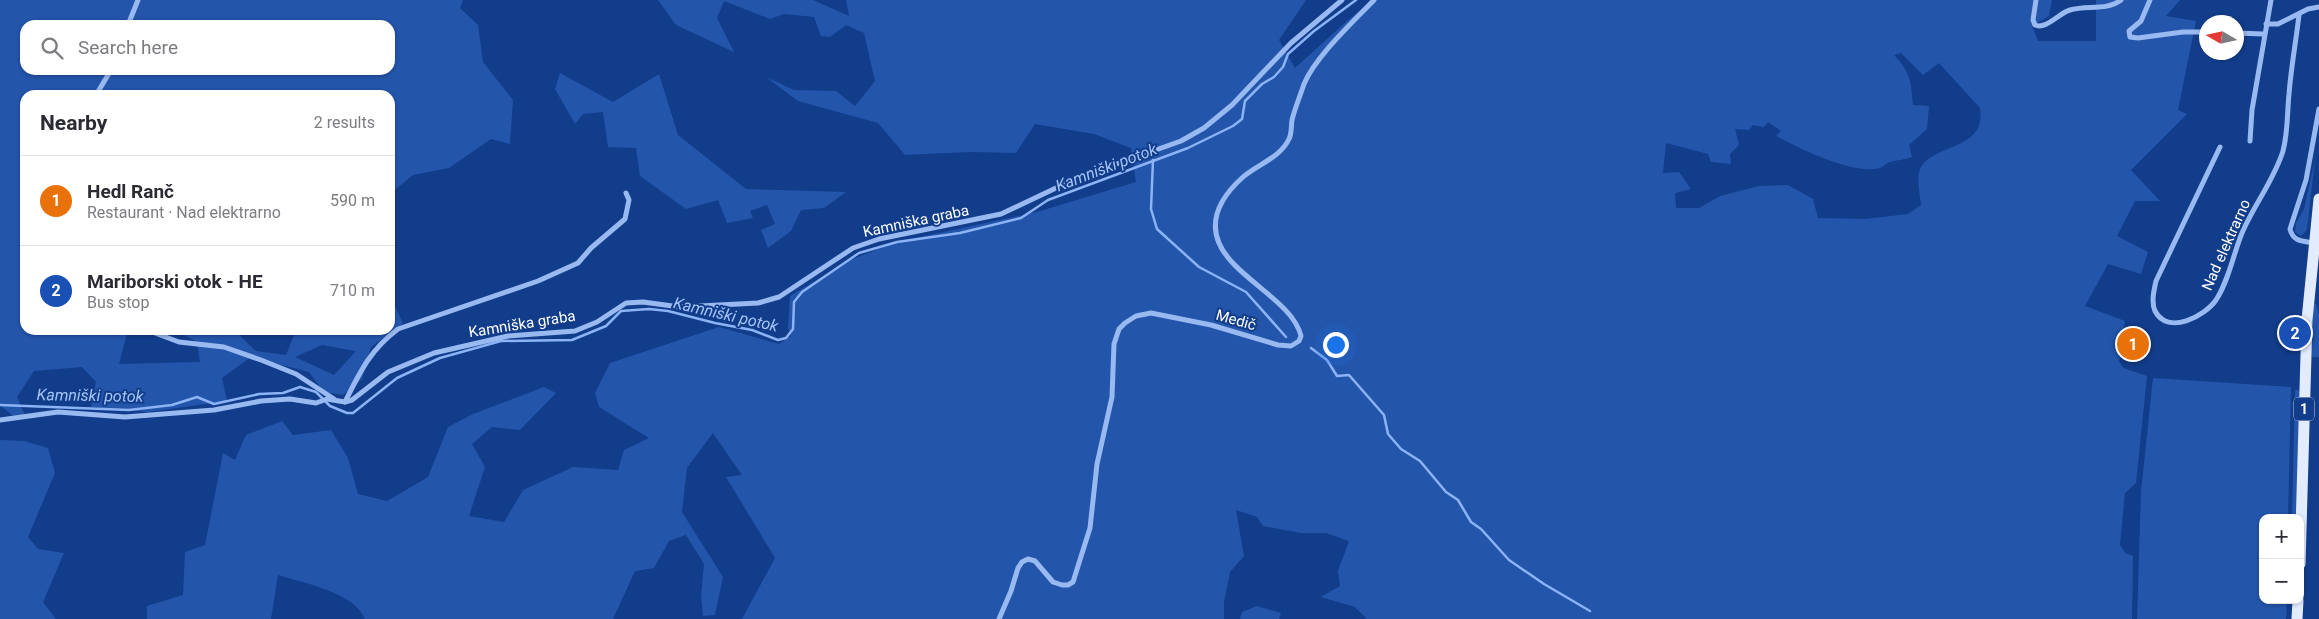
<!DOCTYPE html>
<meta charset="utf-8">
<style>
body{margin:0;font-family:Roboto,sans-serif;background:#f2f2f3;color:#2b2b33}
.controls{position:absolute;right:15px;bottom:15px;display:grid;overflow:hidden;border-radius:10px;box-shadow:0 1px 4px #0004}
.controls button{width:45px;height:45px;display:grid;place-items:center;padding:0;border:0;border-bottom:1px solid #e1e1e2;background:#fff;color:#2b2b33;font:25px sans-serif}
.compass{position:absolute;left:2199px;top:15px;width:45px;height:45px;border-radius:50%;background:#fff;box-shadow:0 1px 4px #0004;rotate:279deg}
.you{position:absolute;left:1335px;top:344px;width:18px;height:18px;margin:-12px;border:4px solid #fff;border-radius:50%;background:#1a73e8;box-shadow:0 0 0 8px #1a73e833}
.badge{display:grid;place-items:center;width:32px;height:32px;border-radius:50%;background:#0b8043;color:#fff;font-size:16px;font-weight:700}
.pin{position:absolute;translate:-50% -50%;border:2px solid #fff;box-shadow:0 1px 5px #0006}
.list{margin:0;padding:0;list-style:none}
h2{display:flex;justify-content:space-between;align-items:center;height:65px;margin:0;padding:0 20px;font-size:21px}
h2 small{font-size:16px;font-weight:400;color:#7c7c81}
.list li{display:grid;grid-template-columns:32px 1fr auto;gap:15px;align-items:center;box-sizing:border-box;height:90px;padding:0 20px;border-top:1px solid #e1e1e2}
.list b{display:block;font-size:19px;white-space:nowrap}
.list p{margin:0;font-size:16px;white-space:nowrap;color:#7c7c81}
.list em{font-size:16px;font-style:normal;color:#7c7c81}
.icon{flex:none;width:28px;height:28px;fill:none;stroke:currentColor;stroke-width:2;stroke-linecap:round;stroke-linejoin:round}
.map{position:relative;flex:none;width:2319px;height:619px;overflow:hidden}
.search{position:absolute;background:#fff;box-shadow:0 1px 4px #0004;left:20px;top:20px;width:375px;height:55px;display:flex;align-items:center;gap:12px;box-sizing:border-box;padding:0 18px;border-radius:15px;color:#7c7c81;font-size:19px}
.panel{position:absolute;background:#fff;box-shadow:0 1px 4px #0004;left:20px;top:90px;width:375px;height:245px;border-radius:15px}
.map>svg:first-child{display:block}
</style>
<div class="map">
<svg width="2319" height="619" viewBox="0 0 2319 619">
<rect width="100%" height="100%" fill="#123d8b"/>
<!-- green -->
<g fill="#2355ab" fill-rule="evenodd">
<path d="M 0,0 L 463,0 L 460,8 L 478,25 L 483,62 L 513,100 L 510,144 L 491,139 L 449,168 L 413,175 L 390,194 L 390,95 L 25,95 L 25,330 L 128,330 L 119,364 L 200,362 L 197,342 L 175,330 L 241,330 L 239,335 L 256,351 L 286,355 L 296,330 L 390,330 L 390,296 L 403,323 L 371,347 L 362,379 L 343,395 L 324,392 L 309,372 L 251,357 L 222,378 L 227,401 L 148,412 L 91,407 L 96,382 L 82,367 L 34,371 L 17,397 L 25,415 L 13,416 L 0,405 ZM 25,25 L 390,25 L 390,70 L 25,70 ZM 322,345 L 355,351 L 356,351 L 334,375 L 295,357 Z"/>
<path d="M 658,0 L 813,0 L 849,16 L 846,0 L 1306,0 L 1279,40 L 1295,68 L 1348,20 L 1373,0 L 2052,0 L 2049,16 L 2032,26 L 2038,41 L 2096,41 L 2096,0 L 2180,0 L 2166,16 L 2196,21 L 2178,110 L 2187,114 L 2131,170 L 2160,201 L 2135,201 L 2117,236 L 2148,252 L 2141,274 L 2108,264 L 2085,306 L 2125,321 L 2119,361 L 2123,368 L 2147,376 L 2136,483 L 2125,493 L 2120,545 L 2125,553 L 2133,556 L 2132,619 L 1367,619 L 1355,607 L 1321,597 L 1340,586 L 1338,571 L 1349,541 L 1326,533 L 1301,533 L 1263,526 L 1257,517 L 1236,510 L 1244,556 L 1230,572 L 1224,602 L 1224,619 L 742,619 L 775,558 L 726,477 L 742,475 L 713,433 L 687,468 L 682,512 L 723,577 L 715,615 L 703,616 L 701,596 L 704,564 L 686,535 L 669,541 L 654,568 L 635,571 L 613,619 L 365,619 C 354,592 303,583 278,575 L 271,619 L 147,619 L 147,606 L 183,595 L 185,552 L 205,545 L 223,453 L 235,460 L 246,435 L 282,421 L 293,435 L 331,430 L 348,458 L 358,494 L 387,501 L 428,477 L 448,427 L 473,414 L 544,387 L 556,393 L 520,430 L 492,427 L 472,444 L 485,467 L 469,516 L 504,522 L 523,490 L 573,467 L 618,470 L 624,450 L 649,438 L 599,407 L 595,393 L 610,363 L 719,327 L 779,344 L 791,336 L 788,328 L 790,296 L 850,260 L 897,242 L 1037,212 L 1136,182 L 1131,148 L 1094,134 L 1035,124 L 1016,153 L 970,152 L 905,155 L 878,123 L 798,101 L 766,77 L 794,90 L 836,91 L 855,106 L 875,81 L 864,33 L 846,25 L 830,37 L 821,36 L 814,17 L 784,14 L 770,19 L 724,1 L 717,18 L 734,52 L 676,25 ZM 1901,53 L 1923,75 L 1939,63 L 1980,108 C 1987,154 1926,142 1919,173 C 1917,182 1920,195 1921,205 L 1908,214 L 1865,219 L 1818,218 L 1813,199 L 1788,185 L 1759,186 L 1720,196 L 1699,208 L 1676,208 L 1675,193 L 1691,189 L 1679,172 L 1663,173 L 1666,143 L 1708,154 L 1711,162 L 1731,164 L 1730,154 L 1739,145 L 1735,129 L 1749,130 L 1753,125 L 1764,127 L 1768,122 L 1781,131 L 1776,136 C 1801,149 1852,175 1880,168 C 1883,167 1886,163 1890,162 C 1897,160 1904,160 1912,157 L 1909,145 L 1927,129 L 1929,106 L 1913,105 C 1911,81 1911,73 1894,55 Z"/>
<path d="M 560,73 L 613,102 L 659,74 L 678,135 L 746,189 L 846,192 L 824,208 L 801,210 L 791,231 L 768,248 L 761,230 L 775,224 L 767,205 L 750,211 L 753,218 L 727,223 L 718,200 L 686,209 L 640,176 L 636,148 L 608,147 L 603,112 L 583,114 L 575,124 L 555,89 Z"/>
<path d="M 2315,159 L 2307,230 L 2301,236 L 2295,232 L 2296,223 L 2304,209 Z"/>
<path d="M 2313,303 L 2316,304 L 2319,314 L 2319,357 L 2312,357 Z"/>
<path d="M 2153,378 L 2291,387 L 2288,518 L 2263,518 L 2263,600 L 2287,600 L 2286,619 L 2137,619 L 2141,491 Z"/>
<path d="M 2296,389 L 2300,392 L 2296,518 L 2292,518 L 2295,391 Z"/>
<path d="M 0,440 L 24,441 L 48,448 L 55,473 L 28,537 L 38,549 L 64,553 L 43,602 L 56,619 L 0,619 Z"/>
<path d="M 1257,606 L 1281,613 L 1279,619 L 1240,619 L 1242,612 Z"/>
</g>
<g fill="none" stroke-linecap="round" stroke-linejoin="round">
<!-- stream -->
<g stroke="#8bb3f5" stroke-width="2.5">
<path d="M 1153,160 L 1151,209 L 1157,229 L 1199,267 L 1246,292 L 1286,337"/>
<path d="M 1311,348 L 1327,360 L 1337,376 L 1349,375 L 1384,415 L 1388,434 L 1401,449 L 1420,461 L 1446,492 L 1458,500 L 1471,522 L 1481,529 L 1509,560 L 1544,584 L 1590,611"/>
<path d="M 0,405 L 129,410 L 172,405 L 197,397 L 214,404 L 259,394 L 283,393 L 300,387 L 316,392 L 330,406 L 347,413 L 353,413 L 397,378 L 440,358 L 501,341 L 572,340 L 606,326 L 621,311 L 649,309 L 668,311 L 715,323 L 752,330 L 778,340 L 786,338 L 793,329 L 794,302 L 802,292 L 859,253 L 897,242 L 960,233 L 1021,218 L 1048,200 L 1188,148 L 1233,126 L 1242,119 L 1245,101 L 1262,84 L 1274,77 L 1283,67 L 1288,54 L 1314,31 L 1356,0"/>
</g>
<!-- minor -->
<g stroke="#99b9f1" stroke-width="5">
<path d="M 2036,0 L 2033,20 L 2035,25 C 2046,30 2059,13 2070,10 C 2087,5 2107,11 2121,0"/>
<path d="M 2150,0 L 2141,21 L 2129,31 L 2130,37 L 2138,38 L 2183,32 L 2206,32"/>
<path d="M 2266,24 L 2278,24 L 2308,9 L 2319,7"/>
<path d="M 128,25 L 138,0"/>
<path d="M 2236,33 L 2263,34"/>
<path d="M 96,95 L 111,70"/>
<path d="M 2250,141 L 2252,110 L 2271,0"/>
<path d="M 2220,147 L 2156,281 C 2154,290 2151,302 2155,311 C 2168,336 2205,316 2216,300 C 2229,280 2233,255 2242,233 C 2254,205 2274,180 2283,151 C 2288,132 2287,114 2289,94 C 2291,68 2296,41 2299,15"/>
<path d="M 2314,243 C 2303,241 2293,242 2290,229 L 2306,180 L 2319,109"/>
<path d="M 152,330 L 155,333 L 179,342 L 224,347 L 261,360 L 296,374 L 334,399"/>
<path d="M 345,402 C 360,372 370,350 398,329 L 538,281 L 578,263 L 591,248 L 625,219 L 629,200 L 626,193"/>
<path d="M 0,420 L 58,412 L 125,417 L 214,410 L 261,401 L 290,399 L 316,403 L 327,399 L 345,402 L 352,400 L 388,372 L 434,353 L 508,336 L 575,331 L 597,322 L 626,303 L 643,302 L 680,307 L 758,303 L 779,297 L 853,248 L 879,239 L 1001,214 L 1077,178 L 1181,141 L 1204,128 L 1232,105 L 1291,43 L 1342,0"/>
<path d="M 999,619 L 1011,591 L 1018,568 L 1022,562 L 1028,559 L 1035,561 L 1053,582 L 1062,585 L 1068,585 L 1073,582 L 1090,528 L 1097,464 L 1112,397 L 1114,344 L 1119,329 L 1125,323 L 1136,316 L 1151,313 L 1211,325 L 1278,345 L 1291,346 L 1299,341 L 1301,336 C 1293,301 1233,277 1219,243 C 1208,217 1224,194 1243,177 C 1258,164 1280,158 1289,139 C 1292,133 1291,126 1292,120 C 1295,108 1300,96 1304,84 C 1316,56 1353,22 1374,0"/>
</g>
<!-- primary -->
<g stroke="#e3ecff" stroke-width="11">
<path d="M 2300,564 L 2307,320 L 2319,199"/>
<path d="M 2297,619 L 2298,600"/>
</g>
</g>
<g text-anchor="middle" stroke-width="4" stroke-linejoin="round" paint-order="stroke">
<!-- shield labels -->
<rect fill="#123d8b" stroke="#b8c5dc" stroke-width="1" x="2294" y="397.5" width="20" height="23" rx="4"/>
<g font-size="14" font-weight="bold" fill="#fff">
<text x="2304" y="414">1</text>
</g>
<!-- street labels -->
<g font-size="15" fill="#fff" stroke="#123d8b">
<text transform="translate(916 221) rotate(-12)" y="5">Kamniška graba</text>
<text transform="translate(2226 245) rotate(-66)" y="5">Nad elektrarno</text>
<text transform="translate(1236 320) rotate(16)" y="5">Medič</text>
<text transform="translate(522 324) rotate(-9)" y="5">Kamniška graba</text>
</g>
<!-- water labels -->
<g font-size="16" font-style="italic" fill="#a5c4f8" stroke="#123d8b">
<text transform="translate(1106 167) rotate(-21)" y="6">Kamniški potok</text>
<text transform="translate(726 314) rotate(13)" y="6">Kamniški potok</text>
<text transform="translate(90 395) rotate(1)" y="6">Kamniški potok</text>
</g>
</g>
</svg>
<div class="controls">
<button>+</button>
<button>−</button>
</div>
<svg class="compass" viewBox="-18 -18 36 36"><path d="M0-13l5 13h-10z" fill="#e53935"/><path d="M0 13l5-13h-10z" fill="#7c7c81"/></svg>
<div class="you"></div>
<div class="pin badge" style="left:2133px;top:344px;background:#e8710a">1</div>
<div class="pin badge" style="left:2295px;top:333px;background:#1a4fb4">2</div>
<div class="search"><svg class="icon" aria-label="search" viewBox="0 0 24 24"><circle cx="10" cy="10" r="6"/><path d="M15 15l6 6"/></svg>Search here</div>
<section class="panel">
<h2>Nearby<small>2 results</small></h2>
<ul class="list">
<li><span class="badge" style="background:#e8710a">1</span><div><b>Hedl Ranč</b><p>Restaurant · Nad elektrarno</p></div><em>590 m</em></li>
<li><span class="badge" style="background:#1a4fb4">2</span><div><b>Mariborski otok - HE</b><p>Bus stop</p></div><em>710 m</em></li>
</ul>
</section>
</div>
